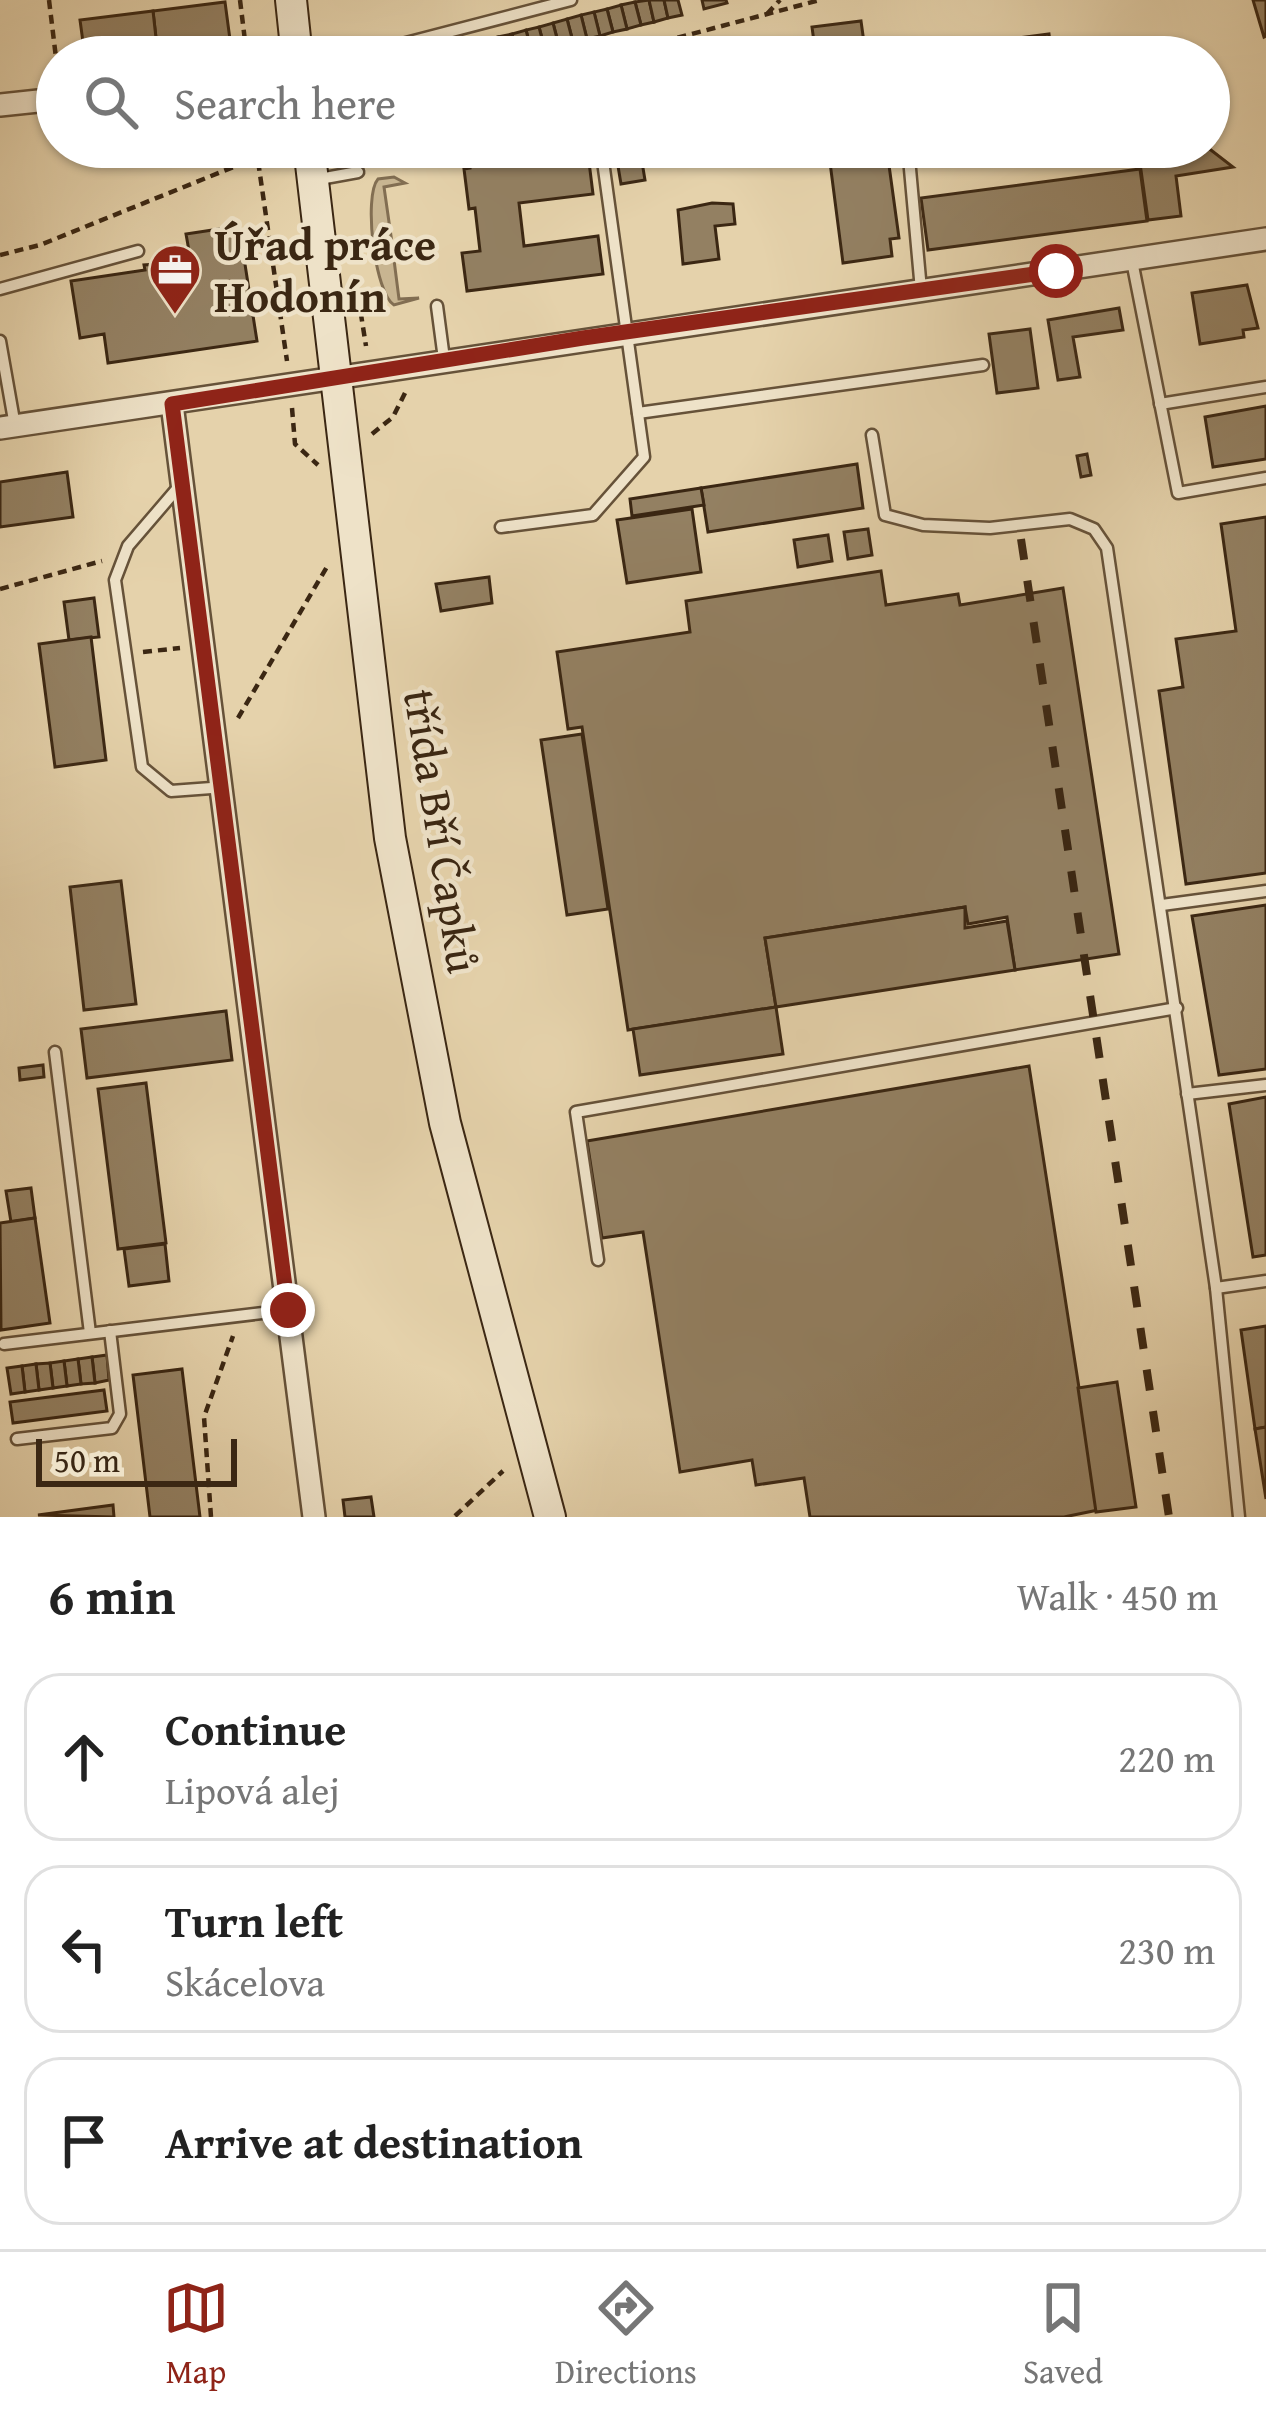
<!DOCTYPE html>
<meta charset="utf-8">
<style>
body{margin:0;font-family:"Gentium Book Plus",serif;background:#f2f2f2;color:#222}
.scale{position:absolute;left:36px;bottom:30px;width:201px;box-sizing:border-box;padding-left:12px;border:6px solid #3b2713;border-top:0;font-size:33px;line-height:42px;white-space:nowrap;color:#3b2713;-webkit-text-stroke:9px #eee2c8;paint-order:stroke}
.stop{position:absolute;width:36px;height:36px;margin:-27px;border:9px solid #8f2418;border-radius:50%;background:#fff}
.stop.end{background:#8f2418;border-color:#fff;box-shadow:0 3px 12px #0008}
.list{margin:0;padding:0;list-style:none}
h2{display:flex;justify-content:space-between;align-items:center;height:156px;margin:0;padding:0 48px;font-size:51px}
h2 small{font-size:39px;font-weight:400;color:#767676}
.list li{display:grid;grid-template-columns:78px 1fr auto;gap:36px;align-items:center;box-sizing:border-box;height:168px;margin:0 24px 24px;padding:0 24px;border:3px solid #e0e0e0;border-radius:36px}
.list b{display:block;font-size:45px;white-space:nowrap}
.list p{margin:0;font-size:39px;white-space:nowrap;color:#767676}
.list em{font-size:39px;font-style:normal;color:#767676}
.icon{flex:none;width:66px;height:66px;fill:none;stroke:currentColor;stroke-width:2;stroke-linecap:round;stroke-linejoin:round}
.map{position:relative;flex:none;width:1266px;height:1517px;overflow:hidden}
.search{position:absolute;background:#fff;box-shadow:0 3px 9px #0004;left:36px;right:36px;top:36px;height:132px;display:flex;align-items:center;gap:30px;box-sizing:border-box;padding:0 42px;border-radius:66px;color:#767676;font-size:45px}
.sheet{height:732px;background:#fff}
nav{display:flex;justify-content:space-around;align-items:center;box-sizing:border-box;height:168px;border-top:3px solid #e0e0e0;background:#fff;font-size:33px;color:#767676}
nav a{display:grid;justify-items:center;gap:6px}
nav .on{color:#8f2418}
.map>svg:first-child{display:block}
</style>
<div class="map">
<svg width="1266" height="1517" viewBox="0 0 1266 1517">
<rect width="100%" height="100%" fill="#e5d2ab"/>
<filter id="stains"><feTurbulence type="fractalNoise" baseFrequency=".00167" numOctaves="4"/><feColorMatrix values="0 0 0 0 .2 0 0 0 0 .09 0 0 0 0 .02 0 0 0 .5 -.17"/></filter>
<radialGradient id="worn" r=".72"><stop offset=".6" stop-color="#630" stop-opacity="0"/><stop offset="1" stop-color="#630" stop-opacity=".3"/></radialGradient>
<!-- grass -->
<path fill="#c8b591" stroke="#826e52" stroke-width="3" d="M 394,177 L 405,183 L 384,187 L 393,250 L 413,252 L 394,260 L 399,299 L 419,298 L 394,305 C 375,294 363,196 378,179 Z"/>
<!-- building -->
<g fill="#938062" stroke="#3b2713" stroke-width="3">
<path d="M 649,0 L 654,22 L 641,25 L 635,2 Z"/>
<path d="M 649,0 L 664,0 L 668,18 L 654,22 Z"/>
<path d="M 664,0 L 678,0 L 682,15 L 668,18 Z"/>
<path d="M 702,0 L 726,0 L 727,3 L 704,9 Z"/>
<path d="M 1253,0 L 1266,0 L 1266,36 L 1264,37 Z"/>
<path d="M 225,2 L 231,47 L 158,56 L 153,11 Z"/>
<path d="M 635,2 L 641,25 L 627,29 L 621,5 Z"/>
<path d="M 621,5 L 627,29 L 613,32 L 607,9 Z"/>
<path d="M 607,9 L 613,32 L 600,36 L 594,12 Z"/>
<path d="M 153,11 L 158,56 L 85,57 L 80,20 Z"/>
<path d="M 594,12 L 600,36 L 587,39 L 581,15 Z"/>
<path d="M 581,15 L 587,39 L 573,42 L 567,19 Z"/>
<path d="M 567,19 L 573,42 L 559,46 L 553,23 Z"/>
<path d="M 861,21 L 866,57 L 816,57 L 812,27 Z"/>
<path d="M 553,23 L 559,46 L 545,50 L 539,27 Z"/>
<path d="M 539,27 L 545,50 L 532,53 L 526,30 Z"/>
<path d="M 526,30 L 532,53 L 518,57 L 512,34 Z"/>
<path d="M 512,34 L 518,57 L 503,57 L 498,37 Z"/>
<path d="M 1049,34 L 1052,57 L 989,57 L 987,42 Z"/>
<path d="M 498,37 L 503,57 L 489,57 L 484,41 Z"/>
<path d="M 484,41 L 489,57 L 473,57 L 470,44 Z"/>
<path d="M 470,44 L 473,57 L 456,57 L 454,49 Z"/>
<path d="M 828,147 L 877,147 L 879,159 L 888,158 L 899,238 L 890,239 L 892,256 L 843,263 Z"/>
<path d="M 1207,147 L 1233,167 L 1176,176 L 1181,216 L 1148,220 L 1138,149 Z"/>
<path d="M 588,154 L 593,194 L 519,203 L 524,246 L 598,236 L 603,274 L 467,291 L 462,253 L 480,251 L 475,208 L 469,209 L 464,169 L 470,168 L 469,160 L 513,155 L 514,162 Z"/>
<path d="M 641,156 L 645,180 L 621,184 L 617,160 Z"/>
<path d="M 1140,169 L 1147,221 L 928,250 L 921,198 Z"/>
<path d="M 712,203 L 733,204 L 735,224 L 715,226 L 719,259 L 683,264 L 678,210 Z"/>
<path d="M 239,226 L 257,341 L 108,363 L 104,334 L 80,338 L 71,281 L 145,270 L 144,265 L 191,262 L 186,234 Z"/>
<path d="M 1247,285 L 1258,328 L 1243,330 L 1244,337 L 1200,344 L 1192,293 Z"/>
<path d="M 1119,308 L 1123,330 L 1073,337 L 1080,377 L 1058,380 L 1048,320 Z"/>
<path d="M 1030,329 L 1038,388 L 997,393 L 989,334 Z"/>
<path d="M 1266,406 L 1266,459 L 1213,467 L 1205,417 Z"/>
<path d="M 1087,454 L 1091,475 L 1081,477 L 1077,456 Z"/>
<path d="M 857,464 L 863,508 L 708,532 L 701,488 Z"/>
<path d="M 67,472 L 73,517 L 0,527 L 0,482 Z"/>
<path d="M 701,488 L 704,505 L 632,516 L 630,499 Z"/>
<path d="M 692,509 L 701,572 L 627,583 L 617,520 Z"/>
<path d="M 1266,517 L 1266,873 L 1186,884 L 1159,691 L 1183,687 L 1176,639 L 1236,631 L 1221,524 Z"/>
<path d="M 868,529 L 872,555 L 848,559 L 844,532 Z"/>
<path d="M 828,535 L 832,561 L 798,567 L 794,540 Z"/>
<path d="M 881,571 L 886,605 L 958,594 L 960,605 L 1063,588 L 1119,954 L 1015,970 L 1007,917 L 968,924 L 965,907 L 765,938 L 776,1007 L 628,1030 L 582,727 L 568,729 L 557,652 L 690,632 L 686,601 Z"/>
<path d="M 489,577 L 492,603 L 441,611 L 436,584 Z"/>
<path d="M 94,598 L 99,637 L 69,640 L 64,602 Z"/>
<path d="M 91,637 L 106,760 L 55,767 L 39,644 Z"/>
<path d="M 582,734 L 608,909 L 567,915 L 541,740 Z"/>
<path d="M 121,881 L 136,1004 L 84,1010 L 70,887 Z"/>
<path d="M 1266,905 L 1266,1069 L 1219,1075 L 1192,916 Z"/>
<path d="M 965,907 L 965,928 L 1007,921 L 1015,970 L 776,1007 L 765,938 Z"/>
<path d="M 776,1007 L 783,1054 L 640,1075 L 633,1029 Z"/>
<path d="M 226,1011 L 232,1060 L 87,1078 L 81,1029 Z"/>
<path d="M 43,1065 L 44,1077 L 20,1080 L 19,1068 Z"/>
<path d="M 1029,1066 L 1098,1510 L 1064,1517 L 810,1517 L 804,1478 L 756,1485 L 752,1460 L 680,1472 L 643,1232 L 602,1238 L 587,1141 Z"/>
<path d="M 146,1083 L 166,1243 L 118,1249 L 98,1089 Z"/>
<path d="M 1266,1097 L 1266,1255 L 1253,1257 L 1229,1104 Z"/>
<path d="M 31,1188 L 35,1218 L 11,1222 L 6,1191 Z"/>
<path d="M 35,1218 L 50,1323 L 1,1330 L 0,1223 Z"/>
<path d="M 165,1244 L 169,1281 L 129,1286 L 124,1249 Z"/>
<path d="M 1266,1326 L 1266,1427 L 1255,1429 L 1241,1330 Z"/>
<path d="M 107,1355 L 109,1380 L 95,1383 L 92,1357 Z"/>
<path d="M 92,1357 L 95,1383 L 81,1384 L 78,1359 Z"/>
<path d="M 78,1359 L 81,1384 L 67,1386 L 64,1361 Z"/>
<path d="M 64,1361 L 67,1386 L 53,1388 L 50,1363 Z"/>
<path d="M 50,1363 L 53,1388 L 39,1390 L 36,1364 Z"/>
<path d="M 36,1364 L 39,1390 L 25,1392 L 22,1366 Z"/>
<path d="M 22,1366 L 25,1392 L 11,1394 L 7,1368 Z"/>
<path d="M 182,1369 L 200,1517 L 150,1517 L 133,1375 Z"/>
<path d="M 1117,1382 L 1136,1507 L 1096,1512 L 1078,1388 Z"/>
<path d="M 104,1390 L 107,1411 L 13,1423 L 10,1402 Z"/>
<path d="M 1266,1427 L 1266,1499 L 1255,1429 Z"/>
<path d="M 371,1497 L 374,1517 L 345,1517 L 343,1500 Z"/>
<path d="M 113,1505 L 114,1517 L 38,1515 Z"/>
</g>
<g fill="none" stroke-linecap="round" stroke-linejoin="round">
<!-- lane casing -->
<g stroke="#665239" stroke-width="15">
<g id="lane">
<path d="M 352,57 L 571,0"/>
<path d="M 918,57 L 919,49"/>
<path d="M 908,147 L 921,290"/>
<path d="M 907,156 L 967,147"/>
<path d="M 314,180 L 358,172"/>
<path d="M 1132,261 L 1178,493 L 1266,478"/>
<path d="M 0,289 L 138,251"/>
<path d="M 437,306 L 444,359"/>
<path d="M 0,341 L 15,426"/>
<path d="M 1160,404 L 1266,387"/>
<path d="M 638,413 L 983,365"/>
<path d="M 872,435 L 885,515 L 923,525 L 990,528 L 1070,519 L 1094,529 L 1107,548 L 1216,1288 L 1239,1517"/>
<path d="M 182,483 L 128,546 L 115,580 L 142,767 L 171,791 L 225,787"/>
<path d="M 501,527 L 593,515 L 644,457 L 601,147"/>
<path d="M 1162,905 L 1266,891"/>
<path d="M 55,1052 L 90,1333"/>
<path d="M 1187,1094 L 1266,1085"/>
<path d="M 598,1260 L 576,1112 L 1177,1008"/>
<path d="M 1216,1288 L 1266,1281"/>
<path d="M 4,1344 L 288,1310"/>
<path d="M 17,1439 L 112,1428 L 120,1414 L 110,1331"/>
</g>
</g>
<!-- street casing -->
<g stroke="#665239" stroke-width="26">
<g id="street">
<path d="M 0,105 L 57,99"/>
<path d="M 172,404 L 314,1517"/>
<path d="M 0,428 L 1266,239"/>
</g>
</g>
<!-- secondary casing -->
<g stroke="#3b2713" stroke-width="34">
<g id="secondary">
<path d="M 291,0 L 297,57"/>
<path d="M 309,147 L 390,838 L 445,1123 L 550,1517"/>
</g>
</g>
<!-- path -->
<g stroke="#3b2713" stroke-width="4.5" stroke-dasharray="9 6" stroke-linecap="butt">
<path d="M 49,0 L 57,66"/>
<path d="M 240,0 L 247,57"/>
<path d="M 767,14 L 780,0"/>
<path d="M 605,57 L 820,0"/>
<path d="M 256,147 L 287,361"/>
<path d="M 0,255 L 40,245 L 283,147"/>
<path d="M 356,283 L 366,346"/>
<path d="M 292,408 L 295,444 L 318,465"/>
<path d="M 372,434 L 393,417 L 405,393"/>
<path d="M 0,589 L 102,561"/>
<path d="M 143,652 L 180,648"/>
<path d="M 238,718 L 328,565"/>
<path d="M 455,1516 L 503,1471"/>
<path d="M 211,1517 L 204,1417 L 233,1336"/>
</g>
<!-- lane -->
<use href="#lane" stroke="#eee2c8" stroke-width="10"/>
<!-- street -->
<use href="#street" stroke="#eee2c8" stroke-width="21"/>
<!-- secondary -->
<use href="#secondary" stroke="#eee2c8" stroke-width="30"/>
<!-- rail -->
<path stroke="#3b2713" stroke-width="8" stroke-dasharray="21 21" stroke-linecap="butt" d="M 1021,539 L 1169,1517"/>
</g>
<g fill="none" stroke-linecap="round" stroke-linejoin="round">
<!-- route -->
<path stroke="#8f2418" stroke-width="15" d="M 288,1310 L 172,404 L 583,338 L 1056,271"/>
</g>
<!-- icons -->
<defs>
<g id="office-pin" transform="scale(2.7)"><path d="M0 17L-7.5 6A9.5 9.5 0 1 1 7.5 6Z" fill="#8f2418" stroke="#eee2c8"/><path d="M-6-3h4V-5.5h4V-3h4V5H-6ZM-1-4.5V-3h2v-1.5ZM-6 0V1H6V0Z" fill="#fff"/></g>
</defs>
<g fill-rule="evenodd">
<use href="#office-pin" x="175" y="270"/>
</g>
<g text-anchor="middle" stroke-width="9" stroke-linejoin="round" paint-order="stroke">
<!-- poi labels -->
<g font-size="45" font-weight="bold" fill="#3b2713" stroke="#eee2c8" text-anchor="start">
<text x="214" y="260">Úřad práce<tspan x="214" dy="52">Hodonín</tspan></text>
</g>
<!-- street labels -->
<g font-size="45" fill="#3b2713" stroke="#eee2c8">
<text transform="translate(442 831) rotate(81)" y="16">třída Bří Čapků</text>
</g>
</g>
<rect width="100%" height="100%" filter="url(#stains)"/>
<rect width="100%" height="100%" fill="url(#worn)"/>
</svg>
<div class="scale">50 m</div>
<div class="stop" style="left:1056px;top:271px"></div>
<div class="stop end" style="left:288px;top:1310px"></div>
<div class="search"><svg class="icon" aria-label="search" viewBox="0 0 24 24"><circle cx="10" cy="10" r="6"/><path d="M15 15l6 6"/></svg>Search here</div>
</div>
<section class="sheet">
<h2>6 min<small>Walk · 450 m</small></h2>
<ul class="list">
<li><svg class="icon" aria-label="ahead" viewBox="0 0 24 24"><path d="M12 20V5M6 11l6-6 6 6"/></svg><div><b>Continue</b><p>Lipová alej</p></div><em>220 m</em></li>
<li><svg class="icon" aria-label="left" viewBox="0 0 24 24"><path d="M17 20v-9H6M10 6l-5 5 5 5"/></svg><div><b>Turn left</b><p>Skácelova</p></div><em>230 m</em></li>
<li><svg class="icon" aria-label="arrive" viewBox="0 0 24 24"><path d="M6 21V4h12l-3 4 3 4H6"/></svg><div><b>Arrive at destination</b></div></li>
</ul>
</section>
<nav>
<a class="on"><svg class="icon" aria-label="map" viewBox="0 0 24 24"><path d="M3 6l6-2 6 2 6-2v14l-6 2-6-2-6 2zM9 4v14M15 6v14"/></svg>Map</a>
<a><svg class="icon" aria-label="directions" viewBox="0 0 24 24"><path d="M12 3l9 9-9 9-9-9zM9 14v-3h6M13 9l2 2-2 2"/></svg>Directions</a>
<a><svg class="icon" aria-label="saved" viewBox="0 0 24 24"><path d="M7 4h10v16l-5-4-5 4z"/></svg>Saved</a>
</nav>
